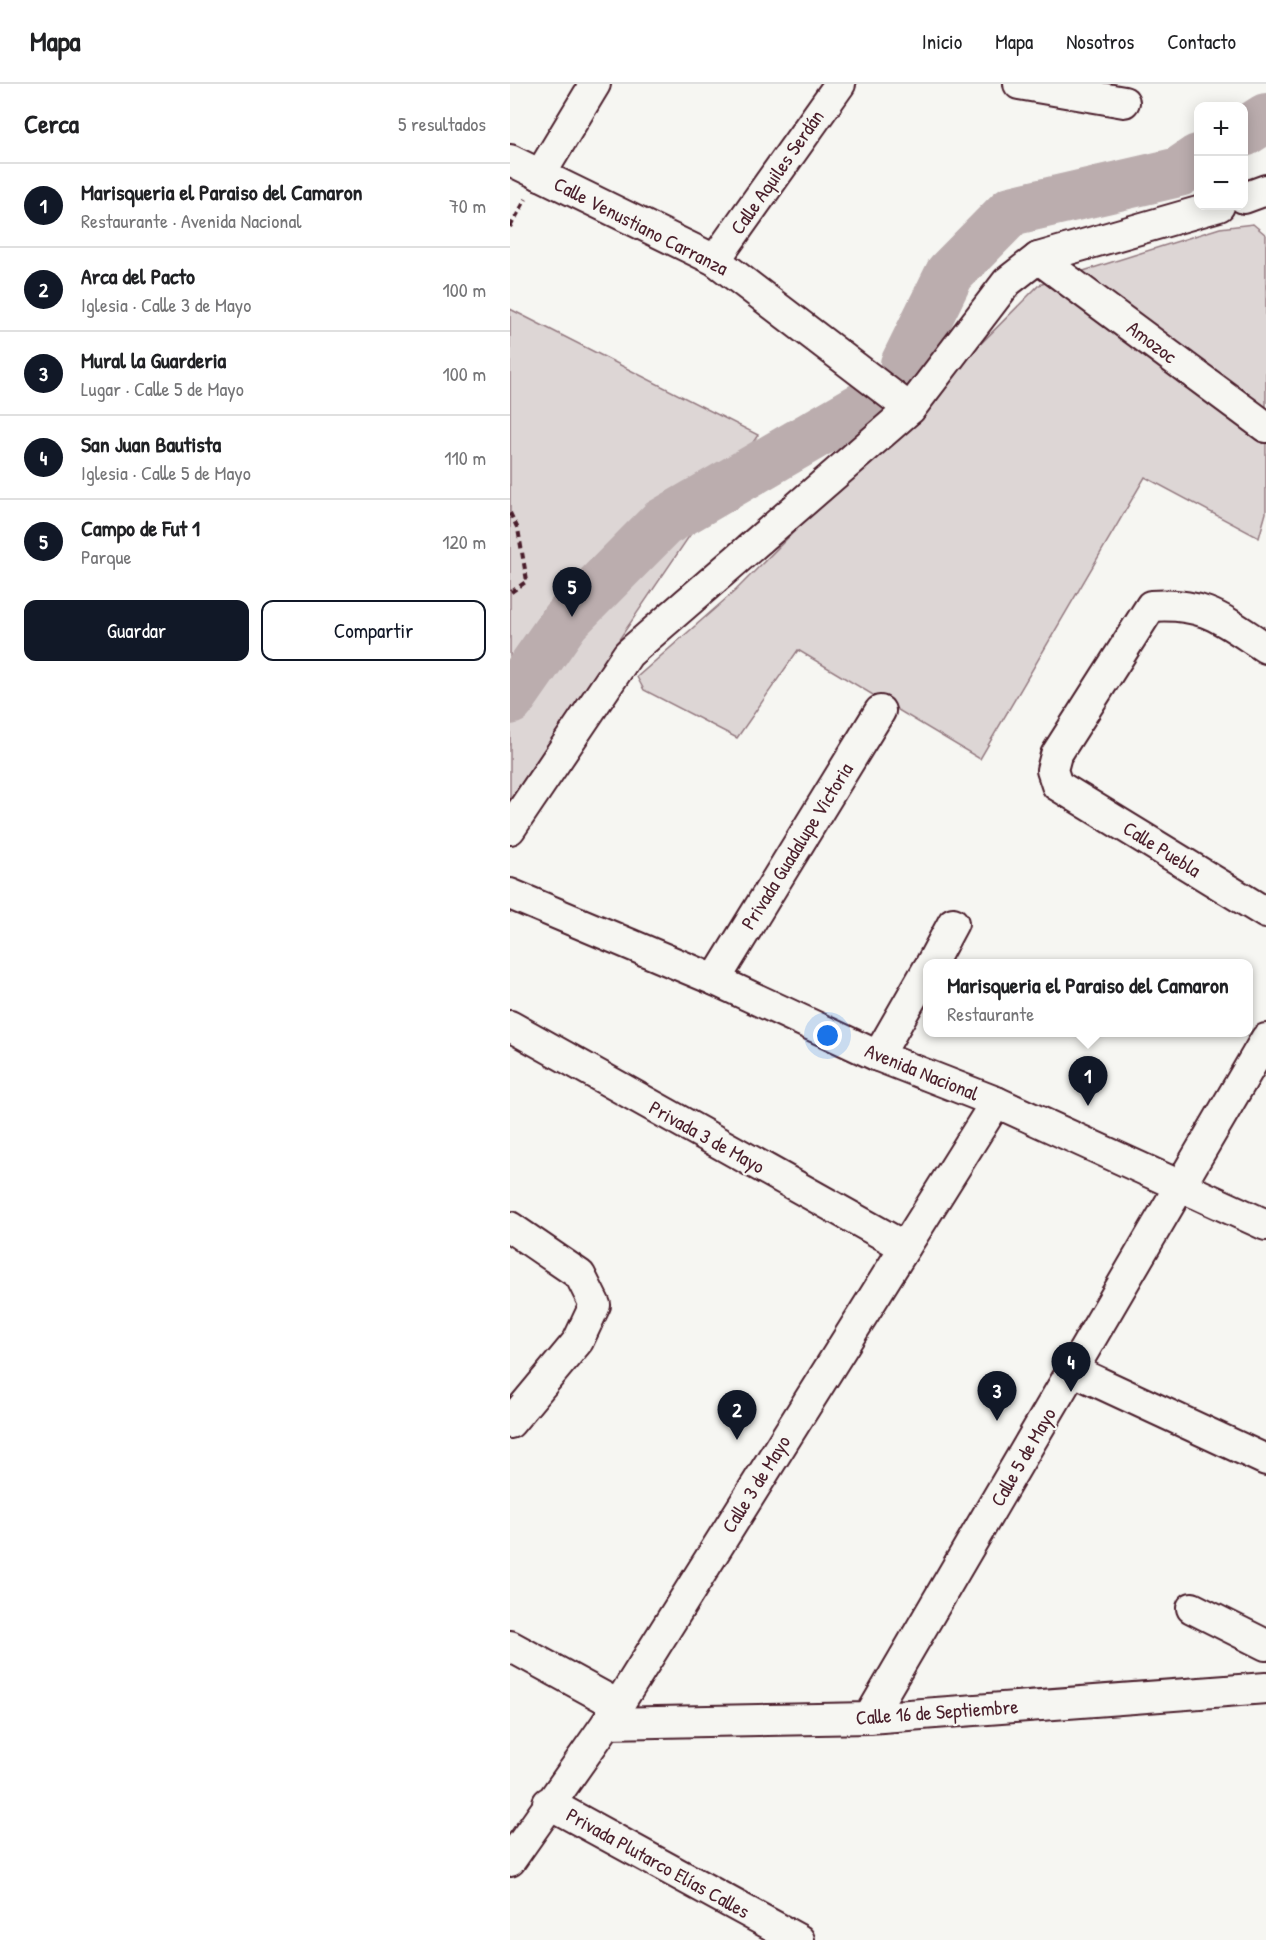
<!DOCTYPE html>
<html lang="es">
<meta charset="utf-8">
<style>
body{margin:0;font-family:"Patrick Hand",sans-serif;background:#f6f6f6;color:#202124}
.controls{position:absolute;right:18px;top:18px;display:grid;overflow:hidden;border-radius:12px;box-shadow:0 3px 15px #0003}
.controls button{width:54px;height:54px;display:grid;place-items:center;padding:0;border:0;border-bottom:2px solid #e0e0e0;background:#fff;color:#202124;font:30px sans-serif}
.you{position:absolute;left:318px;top:952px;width:21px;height:21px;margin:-15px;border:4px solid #fff;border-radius:50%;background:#1a73e8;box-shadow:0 0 0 9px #1a73e833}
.badge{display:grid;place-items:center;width:39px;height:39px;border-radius:50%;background:#111827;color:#fff;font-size:20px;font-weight:700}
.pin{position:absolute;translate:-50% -50px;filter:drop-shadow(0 2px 3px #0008)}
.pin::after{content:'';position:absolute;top:32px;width:21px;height:18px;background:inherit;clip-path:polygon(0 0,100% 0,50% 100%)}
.popup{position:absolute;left:413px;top:875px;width:330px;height:78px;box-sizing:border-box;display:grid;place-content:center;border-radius:12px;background:#fff;filter:drop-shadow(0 2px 4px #0005);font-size:20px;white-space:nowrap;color:#757577}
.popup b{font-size:22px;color:#202124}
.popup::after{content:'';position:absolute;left:50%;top:100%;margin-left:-12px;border:12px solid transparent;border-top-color:#fff}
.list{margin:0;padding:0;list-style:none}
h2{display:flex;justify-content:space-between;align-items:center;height:78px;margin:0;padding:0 24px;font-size:26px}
h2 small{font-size:20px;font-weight:400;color:#757577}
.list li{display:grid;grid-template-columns:39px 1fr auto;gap:18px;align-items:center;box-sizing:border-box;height:84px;padding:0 24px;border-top:2px solid #e0e0e0}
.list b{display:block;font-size:22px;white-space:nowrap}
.list p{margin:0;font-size:20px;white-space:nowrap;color:#757577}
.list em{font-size:20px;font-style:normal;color:#757577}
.actions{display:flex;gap:12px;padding:18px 24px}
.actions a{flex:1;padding:14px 0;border:2px solid #111827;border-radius:12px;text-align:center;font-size:21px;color:#111827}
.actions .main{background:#111827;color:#fff}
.map{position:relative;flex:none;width:756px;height:1856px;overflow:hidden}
header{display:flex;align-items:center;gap:36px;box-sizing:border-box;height:84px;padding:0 30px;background:#fff;border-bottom:2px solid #e0e0e0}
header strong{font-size:28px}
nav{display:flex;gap:33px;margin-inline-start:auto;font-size:21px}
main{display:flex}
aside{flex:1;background:#fff}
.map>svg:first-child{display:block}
</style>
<header>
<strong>Mapa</strong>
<nav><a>Inicio</a><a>Mapa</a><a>Nosotros</a><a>Contacto</a></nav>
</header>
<main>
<aside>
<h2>Cerca<small>5 resultados</small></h2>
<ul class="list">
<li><span class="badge">1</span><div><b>Marisqueria el Paraiso del Camaron</b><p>Restaurante · Avenida Nacional</p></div><em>70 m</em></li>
<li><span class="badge">2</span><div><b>Arca del Pacto</b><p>Iglesia · Calle 3 de Mayo</p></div><em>100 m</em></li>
<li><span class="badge">3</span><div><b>Mural la Guarderia</b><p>Lugar · Calle 5 de Mayo</p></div><em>100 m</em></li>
<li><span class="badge">4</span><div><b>San Juan Bautista</b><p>Iglesia · Calle 5 de Mayo</p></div><em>110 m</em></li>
<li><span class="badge">5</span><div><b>Campo de Fut 1</b><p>Parque</p></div><em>120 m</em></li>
</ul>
<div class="actions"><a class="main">Guardar</a><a>Compartir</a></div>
</aside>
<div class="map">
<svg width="756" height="1856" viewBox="0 0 756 1856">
<rect width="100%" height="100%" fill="#f6f6f2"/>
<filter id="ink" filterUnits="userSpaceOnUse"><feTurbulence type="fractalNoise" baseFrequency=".0167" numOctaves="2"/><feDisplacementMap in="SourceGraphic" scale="12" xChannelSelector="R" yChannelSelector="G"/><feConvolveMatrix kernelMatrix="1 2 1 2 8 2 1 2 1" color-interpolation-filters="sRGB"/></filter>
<g filter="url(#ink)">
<!-- green -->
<g fill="#ddd6d5" stroke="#947a80" stroke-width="1.5">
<path d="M 743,140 L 756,151 L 756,429 L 749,454 L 635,393 L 470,675 L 288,566 L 227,654 L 134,606 L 127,593 L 226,506 L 529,201 L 710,144 Z"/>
<path d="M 0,225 L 248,351 L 0,716 Z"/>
</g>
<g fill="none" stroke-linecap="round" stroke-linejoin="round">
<!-- river -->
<g stroke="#bbadae" stroke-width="50">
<path d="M 734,48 L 756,34"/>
<path d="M 395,280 L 440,189 L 501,127 L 669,88 L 688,75"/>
<path d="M 0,616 L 55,537 L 152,439 L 350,324"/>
</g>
<!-- minor casing -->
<g stroke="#4a1f2b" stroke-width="34">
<g id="minor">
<path d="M 509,0 L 614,18"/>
<path d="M 0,76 L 205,176 L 400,325"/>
<path d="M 30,91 L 85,0"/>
<path d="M 734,114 L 756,106"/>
<path d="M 528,174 L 756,343"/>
<path d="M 205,176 L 330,0"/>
<path d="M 756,564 C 713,536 695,518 641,522 L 546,671 L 542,686 L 547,701 L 756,829"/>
<path d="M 0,745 L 118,570 L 400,325 L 497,198 L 528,174 L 709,122"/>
<path d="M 0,810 L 205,896 L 368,972 L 486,1018 L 756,1141"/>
<path d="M 421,880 L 443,839"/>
<path d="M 205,896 L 370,627"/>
<path d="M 0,942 L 395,1163"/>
<path d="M 368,972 L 418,885"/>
<path d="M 0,1143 L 70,1191 L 85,1221 L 68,1257 L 0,1339"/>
<path d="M 564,1287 L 756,1376"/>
<path d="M 682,1524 L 756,1561"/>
<path d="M 0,1562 L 108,1621"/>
<path d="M 359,1634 L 756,955"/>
<path d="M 97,1639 L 359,1634 L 756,1604"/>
<path d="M 38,1719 L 289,1856"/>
<path d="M 0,1777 L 97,1639 L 486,1018"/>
</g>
</g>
<!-- path -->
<g stroke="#4a1f2b" stroke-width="4" stroke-dasharray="6 4.5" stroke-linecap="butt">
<path d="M 0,143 L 16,115"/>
<path d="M 0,429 L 8,445 L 17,497 L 0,509"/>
</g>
<!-- minor -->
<use href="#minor" stroke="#f6f6f2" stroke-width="30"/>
</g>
</g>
<g text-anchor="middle" stroke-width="4.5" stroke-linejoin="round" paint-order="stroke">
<!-- street labels -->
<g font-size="20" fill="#4a1f2b" stroke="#f6f6f2">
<text transform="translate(267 88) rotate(-55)" y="7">Calle Aquiles Serdán</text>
<text transform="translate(131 142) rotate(27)" y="7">Calle Venustiano Carranza</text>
<text transform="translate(642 258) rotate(37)" y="7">Amozoc</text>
<text transform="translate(287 762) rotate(-58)" y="7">Privada Guadalupe Victoria</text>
<text transform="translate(652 765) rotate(32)" y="7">Calle Puebla</text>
<text transform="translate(412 988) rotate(22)" y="7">Avenida Nacional</text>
<text transform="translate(197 1053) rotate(29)" y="7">Privada 3 de Mayo</text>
<text transform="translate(513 1373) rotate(-60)" y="7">Calle 5 de Mayo</text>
<text transform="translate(246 1400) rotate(-58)" y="7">Calle 3 de Mayo</text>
<text transform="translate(427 1628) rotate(-4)" y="7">Calle 16 de Septiembre</text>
<text transform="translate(148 1779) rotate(29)" y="7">Privada Plutarco Elías Calles</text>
</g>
</g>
</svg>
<div class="controls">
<button>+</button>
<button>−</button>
</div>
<div class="you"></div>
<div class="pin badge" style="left:578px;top:1022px">1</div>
<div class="popup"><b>Marisqueria el Paraiso del Camaron</b>Restaurante</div>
<div class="pin badge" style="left:227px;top:1356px">2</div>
<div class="pin badge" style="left:487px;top:1337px">3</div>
<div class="pin badge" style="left:561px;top:1308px">4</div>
<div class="pin badge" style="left:62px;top:533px">5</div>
</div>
</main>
